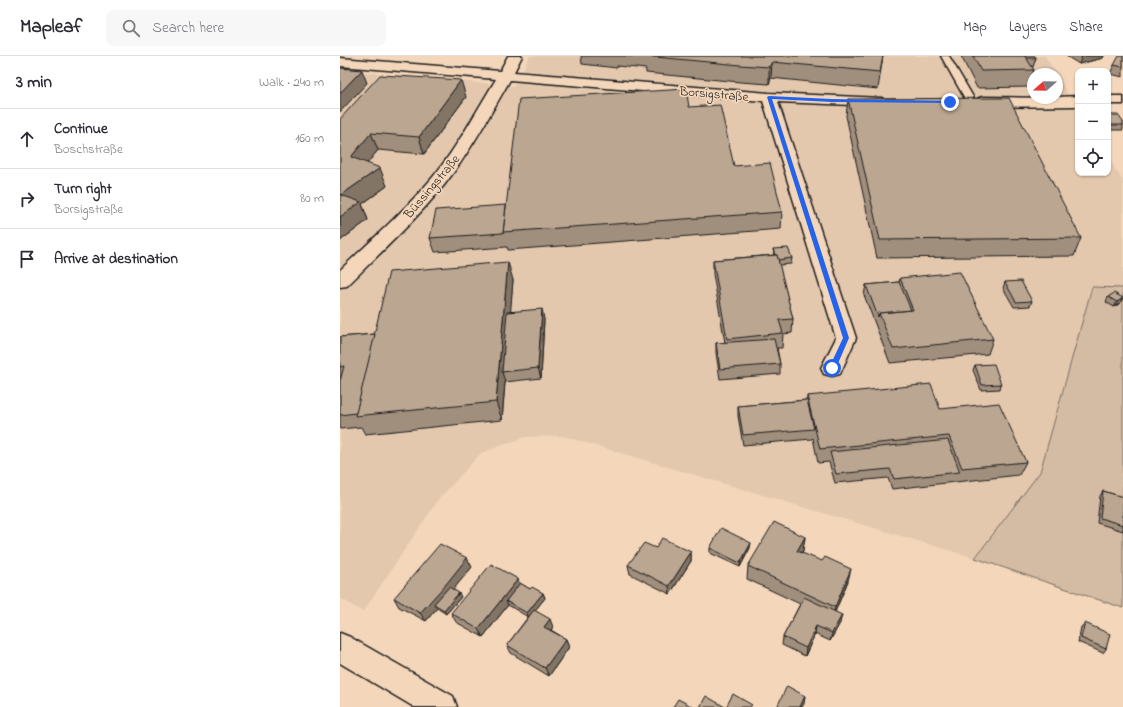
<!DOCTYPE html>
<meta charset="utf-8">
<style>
body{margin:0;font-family:"Indie Flower",sans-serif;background:#f7f7f7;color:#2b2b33}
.controls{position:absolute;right:12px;top:12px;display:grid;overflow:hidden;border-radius:8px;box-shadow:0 1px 3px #0004}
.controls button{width:36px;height:36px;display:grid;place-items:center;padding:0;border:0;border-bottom:1px solid #e1e1e2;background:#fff;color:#2b2b33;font:20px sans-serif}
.compass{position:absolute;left:687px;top:12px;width:36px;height:36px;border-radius:50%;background:#fff;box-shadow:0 1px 3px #0004;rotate:250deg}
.stop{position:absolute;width:12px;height:12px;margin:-9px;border:3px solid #2563eb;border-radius:50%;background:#fff}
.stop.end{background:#2563eb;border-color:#fff;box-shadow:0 1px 4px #0008}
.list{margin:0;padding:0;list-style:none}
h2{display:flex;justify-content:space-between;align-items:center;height:52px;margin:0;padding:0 16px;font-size:17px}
h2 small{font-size:13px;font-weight:400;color:#7c7c81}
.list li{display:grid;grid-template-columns:26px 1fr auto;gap:12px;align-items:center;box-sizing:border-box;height:60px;padding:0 16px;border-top:1px solid #e1e1e2}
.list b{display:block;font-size:15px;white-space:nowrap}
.list p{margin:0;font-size:13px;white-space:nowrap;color:#7c7c81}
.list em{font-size:13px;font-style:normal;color:#7c7c81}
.icon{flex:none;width:22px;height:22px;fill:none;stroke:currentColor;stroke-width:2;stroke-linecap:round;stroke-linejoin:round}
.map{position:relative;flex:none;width:783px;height:651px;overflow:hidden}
header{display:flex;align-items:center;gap:24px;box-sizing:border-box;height:56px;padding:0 20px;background:#fff;border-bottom:1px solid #e1e1e2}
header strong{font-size:19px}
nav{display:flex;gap:22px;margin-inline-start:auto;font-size:14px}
.search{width:280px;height:36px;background:#f7f7f7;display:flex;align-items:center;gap:10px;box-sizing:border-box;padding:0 14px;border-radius:8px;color:#7c7c81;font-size:15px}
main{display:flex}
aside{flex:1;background:#fff}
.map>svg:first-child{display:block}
</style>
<header>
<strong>Mapleaf</strong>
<div class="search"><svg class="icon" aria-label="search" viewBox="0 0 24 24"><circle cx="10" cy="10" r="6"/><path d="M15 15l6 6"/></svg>Search here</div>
<nav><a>Map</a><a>Layers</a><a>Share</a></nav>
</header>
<main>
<aside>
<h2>3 min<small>Walk · 240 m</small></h2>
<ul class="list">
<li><svg class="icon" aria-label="ahead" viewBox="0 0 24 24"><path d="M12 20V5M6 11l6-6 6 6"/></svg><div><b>Continue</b><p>Boschstraße</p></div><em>160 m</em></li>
<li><svg class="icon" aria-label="right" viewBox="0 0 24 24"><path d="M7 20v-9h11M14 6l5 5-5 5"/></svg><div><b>Turn right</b><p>Borsigstraße</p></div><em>80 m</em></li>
<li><svg class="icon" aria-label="arrive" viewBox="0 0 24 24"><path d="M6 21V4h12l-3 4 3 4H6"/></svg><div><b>Arrive at destination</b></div></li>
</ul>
</aside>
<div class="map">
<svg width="783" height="651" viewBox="0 0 783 651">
<rect width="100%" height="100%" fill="#f4d7bb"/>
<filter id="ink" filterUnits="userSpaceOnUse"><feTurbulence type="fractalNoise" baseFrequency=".025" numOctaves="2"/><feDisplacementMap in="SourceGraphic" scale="8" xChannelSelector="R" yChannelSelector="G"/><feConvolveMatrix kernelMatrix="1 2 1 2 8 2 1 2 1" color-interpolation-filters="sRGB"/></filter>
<g filter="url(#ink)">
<!-- built -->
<path fill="#e3c8ae" d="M 190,0 L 705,0 L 716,18 L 693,18 L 693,42 L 717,42 L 717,20 L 738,54 L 738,117 L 768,117 L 768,101 L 783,125 L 783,232 L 752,231 L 700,416 L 635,502 L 223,380 L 185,381 L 141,397 L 98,444 L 23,556 L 0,542 L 0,14 L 174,30 Z"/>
<!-- green -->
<path fill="#d4bba4" stroke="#786c60" d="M 752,231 L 783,232 L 783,552 L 635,502 L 700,416 Z"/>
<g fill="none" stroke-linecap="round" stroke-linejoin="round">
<!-- lane casing -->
<g stroke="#1c1c1c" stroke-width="3">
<path id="lane" d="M 601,0 L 609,0 L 636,46 L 634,48 L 628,48 Z"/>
</g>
<!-- street casing -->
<g stroke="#1c1c1c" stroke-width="3">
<g id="street">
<path d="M 168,0 L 182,0 L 174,16 L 429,37 L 542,42 L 545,45 L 542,48 L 537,50 L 438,46 L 516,282 L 500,318 L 492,320 L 484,318 L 481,312 L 496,282 L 423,45 L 170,24 C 150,59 130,96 105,128 C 75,165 40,197 7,230 L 0,231 L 0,214 C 32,184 65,154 93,121 C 117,91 136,56 156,23 L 0,10 L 0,2 L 160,15 Z"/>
<path d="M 738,40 L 738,50 L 642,51 L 637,49 L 634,46 L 637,43 L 642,41 L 717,42 L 717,41 Z"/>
<rect x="768" y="40" width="15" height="8"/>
</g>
</g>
<!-- secondary casing -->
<g stroke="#1c1c1c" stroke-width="3">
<path id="secondary" d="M 0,577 L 10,581 L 113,640 L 117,651 L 74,651 L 0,607 Z"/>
</g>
<!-- lane -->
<use href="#lane" fill="#f4d7bb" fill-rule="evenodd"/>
<!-- street -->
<use href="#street" fill="#f4d7bb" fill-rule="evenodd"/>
<!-- secondary -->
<use href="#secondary" fill="#f4d7bb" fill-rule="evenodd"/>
</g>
<!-- wall -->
<g fill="#a18f7d" stroke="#1c1c1c">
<path d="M 241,0 L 543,0 L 538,33 L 431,22 L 429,28 L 400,26 L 306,17 L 306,13 L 277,10 L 277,12 L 242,8 Z"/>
<path d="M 621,0 L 695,0 L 696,2 L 693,11 L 692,11 L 694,14 L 689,31 L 637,32 Z"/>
<path d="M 726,0 L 764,0 L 763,2 L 739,8 Z"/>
<path d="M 783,0 L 783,21 L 770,18 L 774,9 Z"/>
<path d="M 126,41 L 84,98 L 38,94 L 27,107 L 47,130 L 22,148 L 28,164 L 0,185 L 0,63 Z"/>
<path d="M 508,43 L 741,182 L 734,200 L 537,202 L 506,60 Z"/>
<path d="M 349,51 L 394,110 L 442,156 L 441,173 L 168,194 L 167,191 L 95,196 L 90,182 L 166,149 Z"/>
<path d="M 768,59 L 783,66 L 783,74 L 768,74 Z"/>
<path d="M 768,78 L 771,83 L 769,88 L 768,88 Z"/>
<path d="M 433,193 L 452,202 L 451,208 L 439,209 L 453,263 L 452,277 L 443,278 L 442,292 L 437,292 L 440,308 L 440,318 L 380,323 L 376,297 L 376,287 L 385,287 L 373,218 L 373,204 L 434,199 Z"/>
<path d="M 560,222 L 653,283 L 648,298 L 550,307 L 524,239 L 526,229 L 559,226 Z"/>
<path d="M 173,224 L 170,255 L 204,263 L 201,322 L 165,326 L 162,364 L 25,378 L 21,371 L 0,373 L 0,281 L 35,278 Z"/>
<path d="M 665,226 L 692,245 L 690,250 L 674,251 L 663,232 Z"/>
<path d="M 768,241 L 783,242 L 780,247 L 774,251 L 766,246 Z"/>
<path d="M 635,309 L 661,328 L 660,333 L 641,334 L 633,314 Z"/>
<path d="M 467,340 L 600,353 L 686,406 L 679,419 L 552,433 L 548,422 L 495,427 L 489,406 L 478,407 L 473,382 L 472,383 L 403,389 L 398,360 L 398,350 L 467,344 Z"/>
<path d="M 763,435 L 783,441 L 783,475 L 757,467 L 760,440 Z"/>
<path d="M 465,481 L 463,494 L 462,497 L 508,525 L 495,556 L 500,567 L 490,585 L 475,578 L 465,600 L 442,589 L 443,581 L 460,548 L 407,523 L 408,510 Z"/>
<path d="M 316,492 L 351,496 L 351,505 L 330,538 L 290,518 L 288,509 Z"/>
<path d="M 370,492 L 410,492 L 400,511 L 370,497 Z"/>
<path d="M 132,511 L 113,533 L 121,541 L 106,558 L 97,552 L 86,565 L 59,551 L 54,542 Z"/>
<path d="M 180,527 L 190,533 L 203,537 L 205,542 L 195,554 L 213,571 L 211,574 L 226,583 L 229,591 L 209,620 L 171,597 L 167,589 L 188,561 L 168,549 L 143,581 L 116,566 L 111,557 Z"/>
<path d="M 745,567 L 766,593 L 763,597 L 738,586 L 741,571 Z"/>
</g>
<!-- shaded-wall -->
<g fill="#837466" stroke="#1c1c1c">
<path d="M 742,0 L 764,0 L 763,2 L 739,8 Z"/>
<path d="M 432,6 L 431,22 L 429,28 L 429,11 Z"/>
<path d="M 22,14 L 27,27 L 0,56 L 0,37 Z"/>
<path d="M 121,24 L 126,41 L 84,98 L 79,81 Z"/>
<path d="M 31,77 L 38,94 L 18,119 L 11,101 Z"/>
<path d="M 40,112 L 47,130 L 22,148 L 28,164 L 0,185 L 1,139 Z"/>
<path d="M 168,206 L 173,224 L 166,315 L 162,316 L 165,326 L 162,364 L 156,346 Z"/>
<path d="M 783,242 L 780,247 L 774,251 L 777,246 Z"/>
<path d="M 202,253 L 204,263 L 201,322 L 198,312 Z"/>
<path d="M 465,481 L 463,494 L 456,507 L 457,495 Z"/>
<path d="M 411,487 L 410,492 L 400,511 L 400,507 Z"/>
<path d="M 351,496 L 351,505 L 330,538 L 329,530 Z"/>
<path d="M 127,502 L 132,511 L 112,535 L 94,548 L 97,552 L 86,565 L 80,557 Z"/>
<path d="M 511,513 L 508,525 L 492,563 L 495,551 Z"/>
<path d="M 178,523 L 181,532 L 166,545 L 168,549 L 143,581 L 138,573 Z"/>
<path d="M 119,537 L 121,541 L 106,558 L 104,554 Z"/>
<path d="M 203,537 L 205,542 L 189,562 L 187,557 Z"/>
<path d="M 502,559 L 500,567 L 490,585 L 492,577 Z"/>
<path d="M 210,563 L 213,571 L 207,579 L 204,571 Z"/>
<path d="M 476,570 L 475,578 L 465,600 L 466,592 Z"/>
<path d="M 226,583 L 229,591 L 209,620 L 205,612 Z"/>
<path d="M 465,640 L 464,648 L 462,651 L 460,651 Z"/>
</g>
<!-- building -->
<g fill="#bba691" stroke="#1c1c1c">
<path d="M 305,0 L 543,0 L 540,16 L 432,6 L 429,11 L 400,9 Z"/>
<path d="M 633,0 L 685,0 L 694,14 L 641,15 Z"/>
<path d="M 685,0 L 695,0 L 696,2 L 686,2 Z"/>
<path d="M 779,0 L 783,0 L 783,11 L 774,9 Z"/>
<path d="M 0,12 L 22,14 L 0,37 Z"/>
<path d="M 40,19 L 121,24 L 79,81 L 31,77 L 11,101 L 40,112 L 1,139 L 21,146 L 0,161 L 0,63 Z"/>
<path d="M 346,33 L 349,51 L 380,49 L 394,110 L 430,107 L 442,156 L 163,176 L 179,43 Z"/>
<path d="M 669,42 L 741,182 L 540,184 L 508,43 Z"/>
<path d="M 768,59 L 778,59 L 783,66 L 783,69 L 768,69 Z"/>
<path d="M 768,78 L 771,83 L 768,83 Z"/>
<path d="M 166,149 L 163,177 L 90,182 L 96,154 Z"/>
<path d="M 448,192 L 452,202 L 438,204 L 437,199 L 435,199 L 433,193 Z"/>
<path d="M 437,199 L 453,263 L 439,264 L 443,277 L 387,283 L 373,204 Z"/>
<path d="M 168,206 L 156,346 L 15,360 L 49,216 Z"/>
<path d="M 620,216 L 653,283 L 553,293 L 539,257 L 573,254 L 560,222 Z"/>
<path d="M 681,225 L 692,245 L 676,246 L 665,226 Z"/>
<path d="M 559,226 L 571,254 L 539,257 L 538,261 L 526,229 Z"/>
<path d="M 774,237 L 783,242 L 777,246 L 768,241 Z"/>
<path d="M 202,253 L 198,312 L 162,316 L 167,256 Z"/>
<path d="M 35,278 L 16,357 L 0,359 L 0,325 L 4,310 L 0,311 L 0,281 Z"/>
<path d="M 434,283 L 440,308 L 380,313 L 376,287 Z"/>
<path d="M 654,308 L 661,328 L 642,329 L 635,309 Z"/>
<path d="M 591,328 L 600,353 L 659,347 L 686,406 L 622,412 L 609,380 L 480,393 L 467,340 Z"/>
<path d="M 467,344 L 474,373 L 403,379 L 398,350 Z"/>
<path d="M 608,384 L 620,416 L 554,423 L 550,413 L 496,418 L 490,396 Z"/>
<path d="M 763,435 L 783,441 L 783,469 L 760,462 Z"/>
<path d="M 434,466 L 465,481 L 457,495 L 482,505 L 485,501 L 511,513 L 495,551 L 408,510 Z"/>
<path d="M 381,472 L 411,487 L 400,507 L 370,492 Z"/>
<path d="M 322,482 L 351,496 L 329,530 L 288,509 L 304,487 L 316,492 Z"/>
<path d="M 100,488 L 127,502 L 107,527 L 80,557 L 54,542 Z"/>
<path d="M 151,508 L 178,523 L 138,573 L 111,557 Z"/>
<path d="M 180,527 L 190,533 L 192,531 L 203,537 L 187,557 L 166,545 Z"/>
<path d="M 109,531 L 119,537 L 104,554 L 94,548 Z"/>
<path d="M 464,541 L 502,559 L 492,577 L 476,570 L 466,592 L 443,581 Z"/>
<path d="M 194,554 L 210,563 L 204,571 L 226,583 L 205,612 L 167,589 Z"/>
<path d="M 745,567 L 770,578 L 766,593 L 741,582 Z"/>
<path d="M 447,630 L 465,640 L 460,651 L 437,651 Z"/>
<path d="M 393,638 L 412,649 L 410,651 L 386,651 Z"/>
<path d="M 366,640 L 385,651 L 360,651 Z"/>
<path d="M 338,643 L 353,651 L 333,651 Z"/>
</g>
</g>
<!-- route -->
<path fill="#2563eb" d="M 429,40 L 492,43 L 610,45 L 612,46 L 610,47 L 492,46 L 432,43 L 509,282 L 496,312 L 492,314 L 489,312 L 503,282 L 427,41 Z"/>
<g text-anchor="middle" stroke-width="3.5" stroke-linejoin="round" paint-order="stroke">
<!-- far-street labels -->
<g font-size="13" fill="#1c1c1c" stroke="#f4d7bb">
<text transform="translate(374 37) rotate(5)" y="5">Borsigstraße</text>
<text transform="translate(91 130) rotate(-50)" y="5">Büssingstraße</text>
</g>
</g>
</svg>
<div class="controls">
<button>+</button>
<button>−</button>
<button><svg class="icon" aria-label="locate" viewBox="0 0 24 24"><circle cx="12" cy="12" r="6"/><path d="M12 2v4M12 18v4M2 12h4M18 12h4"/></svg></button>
</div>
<svg class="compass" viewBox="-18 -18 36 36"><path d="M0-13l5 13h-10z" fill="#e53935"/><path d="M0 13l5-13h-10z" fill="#7c7c81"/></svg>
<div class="stop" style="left:492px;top:312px"></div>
<div class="stop end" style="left:610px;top:46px"></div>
</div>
</main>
